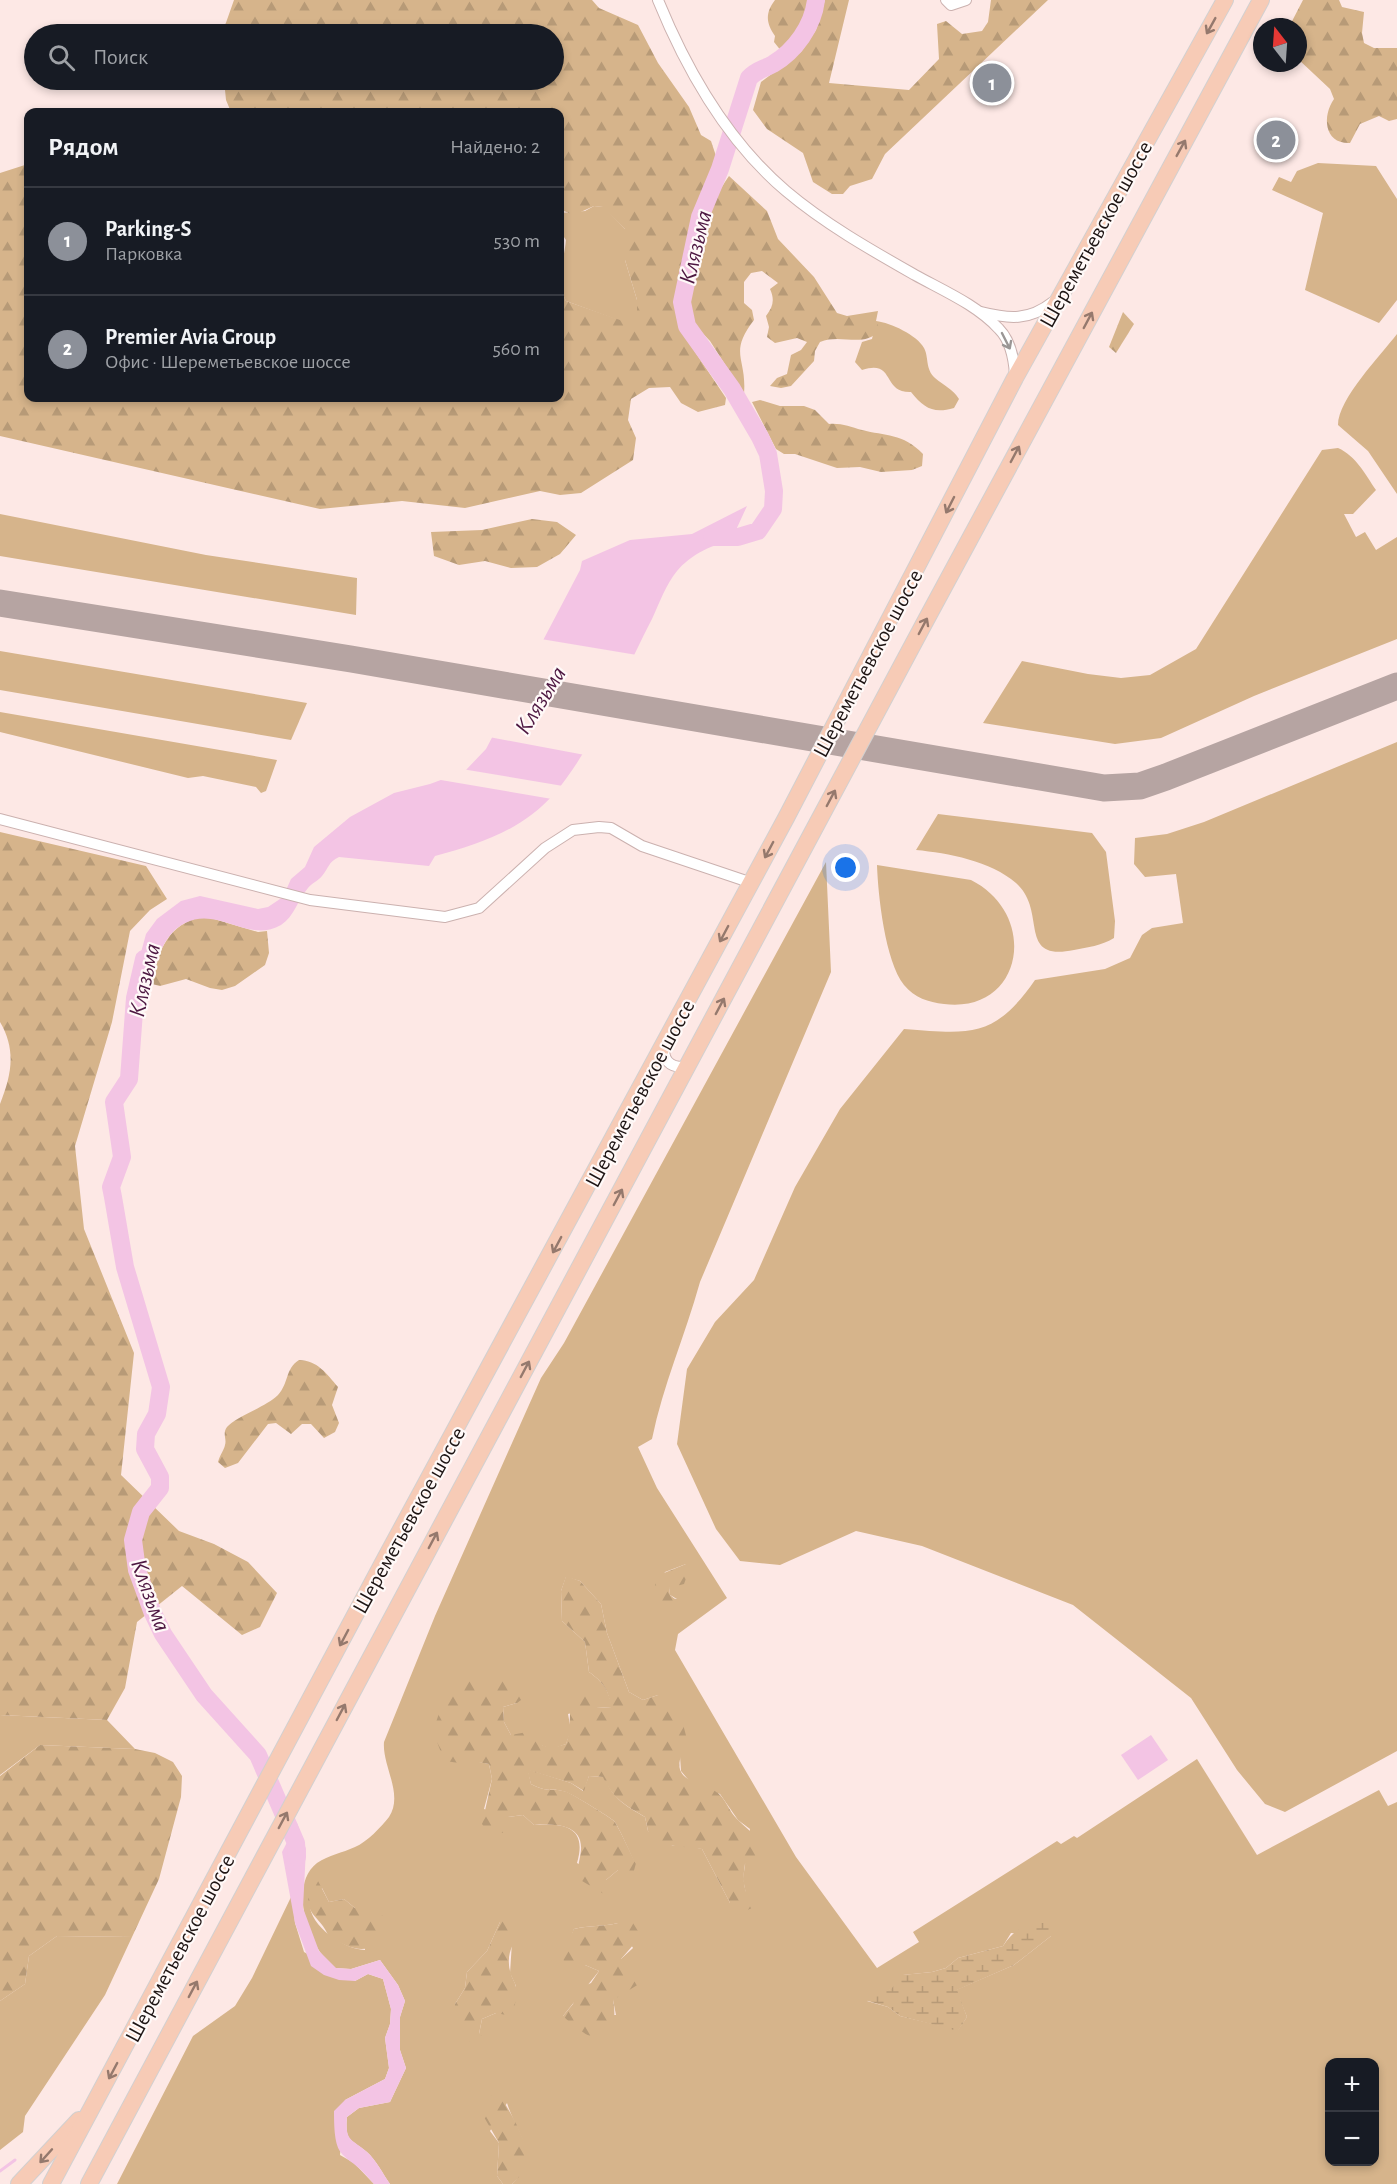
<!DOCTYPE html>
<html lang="ru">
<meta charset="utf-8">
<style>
body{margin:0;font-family:"Alegreya Sans",sans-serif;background:#242831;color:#f1f3f6}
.controls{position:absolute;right:18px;bottom:18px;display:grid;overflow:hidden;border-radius:12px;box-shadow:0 3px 9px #0003}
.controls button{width:54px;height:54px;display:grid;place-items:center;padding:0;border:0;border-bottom:2px solid #363941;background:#171b24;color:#f1f3f6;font:30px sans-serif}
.compass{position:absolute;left:1253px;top:18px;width:54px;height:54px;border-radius:50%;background:#171b24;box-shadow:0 3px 9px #0003;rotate:343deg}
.you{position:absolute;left:846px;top:868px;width:21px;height:21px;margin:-15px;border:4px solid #fff;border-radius:50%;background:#1a73e8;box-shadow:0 0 0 9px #1a73e833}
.badge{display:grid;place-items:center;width:39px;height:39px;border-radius:50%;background:#8c9099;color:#fff;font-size:20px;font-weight:700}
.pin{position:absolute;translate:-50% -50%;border:3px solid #fff;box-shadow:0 2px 6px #0006}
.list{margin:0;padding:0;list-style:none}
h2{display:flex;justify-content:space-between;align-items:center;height:78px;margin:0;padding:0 24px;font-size:26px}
h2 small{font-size:20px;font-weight:400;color:#9ea1a6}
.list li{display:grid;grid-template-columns:39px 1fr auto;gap:18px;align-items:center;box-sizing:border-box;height:108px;padding:0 24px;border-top:2px solid #363941}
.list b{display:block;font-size:22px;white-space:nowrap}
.list p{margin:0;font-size:20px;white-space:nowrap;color:#9ea1a6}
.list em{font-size:20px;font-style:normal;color:#9ea1a6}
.icon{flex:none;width:33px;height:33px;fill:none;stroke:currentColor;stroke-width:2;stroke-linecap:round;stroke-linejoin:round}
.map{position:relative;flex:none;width:1397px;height:2184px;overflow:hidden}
.search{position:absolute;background:#171b24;box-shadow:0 3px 9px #0003;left:24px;top:24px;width:540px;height:66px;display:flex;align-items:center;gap:15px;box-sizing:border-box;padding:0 21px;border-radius:33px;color:#9ea1a6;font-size:22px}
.panel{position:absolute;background:#171b24;box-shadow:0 3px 9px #0003;left:24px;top:108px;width:540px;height:294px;border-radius:12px}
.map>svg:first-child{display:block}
</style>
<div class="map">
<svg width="1397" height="2184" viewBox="0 0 1397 2184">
<defs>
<pattern id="forest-firs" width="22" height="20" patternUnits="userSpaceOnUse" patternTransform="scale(1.5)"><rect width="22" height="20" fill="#d6b48b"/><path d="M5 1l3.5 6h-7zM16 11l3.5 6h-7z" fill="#b79a77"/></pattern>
<pattern id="wetland-marsh" width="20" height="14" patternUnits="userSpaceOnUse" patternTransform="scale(1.5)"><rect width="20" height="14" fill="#d6b48b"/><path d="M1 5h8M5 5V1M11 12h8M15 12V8" fill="none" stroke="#b79a77"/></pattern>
</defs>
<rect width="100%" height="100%" fill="#fde8e5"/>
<!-- grass -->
<g fill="#d6b48b" fill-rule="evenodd">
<path d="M 1318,163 L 1376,166 L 1397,199 L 1397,300 L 1379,323 L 1305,290 L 1323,213 L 1272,190 L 1279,177 L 1291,182 L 1297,171 Z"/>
<path d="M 594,206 L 604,207 L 625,229 L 625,260 L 637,300 L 637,327 L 566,301 C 554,279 564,263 566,240 L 560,231 L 560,213 L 585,211 Z"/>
<path d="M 876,321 C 891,323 917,335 924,348 C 929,357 925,369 935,378 C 944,386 952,388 959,399 L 954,408 C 933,414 924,408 911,392 C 881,393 896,359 862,370 L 855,362 L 862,342 L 872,339 Z"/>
<path d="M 1397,334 L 1397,494 L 1368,451 L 1338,425 C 1338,399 1381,355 1397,334 Z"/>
<path d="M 1338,448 C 1356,456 1365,474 1376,490 L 1353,514 L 1344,514 L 1356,537 L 1365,532 L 1376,550 L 1397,537 L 1397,639 L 1254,696 L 1161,738 L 1115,744 L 983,723 L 1022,661 L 1088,674 L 1121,678 L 1150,675 L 1196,649 L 1322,450 Z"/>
<path d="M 0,514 L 206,555 L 357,578 L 356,615 L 0,556 Z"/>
<path d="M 0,651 L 307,703 L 291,740 L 0,690 Z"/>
<path d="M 0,712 L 277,760 L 266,791 L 261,793 L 256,787 L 203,776 L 188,778 L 0,732 Z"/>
<path d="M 1397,742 L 1397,1751 L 1285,1812 L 1265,1804 L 1237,1770 L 1191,1698 L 1073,1605 L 922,1546 L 856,1531 L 780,1565 L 740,1561 L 716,1529 L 677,1444 L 687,1369 L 715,1322 L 754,1280 L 795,1187 L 840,1109 L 904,1029 C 970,1034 994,1039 1035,980 L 1105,969 L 1130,958 L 1142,935 L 1152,928 L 1183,923 L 1176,874 L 1145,877 L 1134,864 L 1135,838 L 1167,834 L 1204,822 Z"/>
<path d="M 938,814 L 1092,833 L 1106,852 L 1115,921 L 1114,938 C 1101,946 1088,947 1074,950 C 1016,962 1048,911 1016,883 C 991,861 948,853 916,850 Z"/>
<path d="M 826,862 L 831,972 L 700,1282 C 685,1336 663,1385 652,1439 L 638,1447 L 657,1488 L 727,1598 L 678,1634 L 675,1650 L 796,1857 L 877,1968 L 919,1942 L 913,1932 L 1057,1841 L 1061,1844 L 1074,1836 L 1077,1838 L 1197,1759 L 1257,1855 L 1379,1790 L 1388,1806 L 1397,1802 L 1397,2184 L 512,2184 C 541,2155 517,2135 507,2103 L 490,2131 L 499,2143 L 497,2176 L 503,2184 L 390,2184 C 383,2174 376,2160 367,2152 C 350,2138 345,2142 347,2117 L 359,2108 L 390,2102 L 406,2068 L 400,2050 L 400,2017 L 405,2001 L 398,1985 L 380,1960 L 351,1969 L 335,1968 C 330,1963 324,1958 320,1952 C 304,1929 292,1882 317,1863 C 329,1855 342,1853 355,1847 C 367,1842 381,1827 389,1817 C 404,1794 382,1766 384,1742 L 435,1616 L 541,1378 L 564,1343 ZM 686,1564 L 669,1588 L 670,1595 L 677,1599 L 658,1597 L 657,1589 L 665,1572 ZM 566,1577 L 580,1581 L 601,1604 L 607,1633 L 629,1692 L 643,1700 L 658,1695 L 680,1756 L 681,1771 L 691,1783 L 720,1794 L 738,1820 L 750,1829 L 743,1879 L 746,1894 L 730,1903 L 702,1849 L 688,1846 L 673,1846 L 648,1831 L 645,1817 C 626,1806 613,1799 604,1777 L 589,1776 L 583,1791 L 571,1783 L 527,1769 L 531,1784 C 550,1794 552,1787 566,1792 C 572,1794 610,1817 614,1821 C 618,1825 631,1855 635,1863 L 618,1870 L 606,1880 L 577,1863 C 588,1826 563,1823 534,1825 L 523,1815 L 508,1817 L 484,1809 L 492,1779 L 489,1764 L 474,1761 L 482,1677 L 517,1703 L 503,1707 L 504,1722 L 511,1735 L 552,1749 L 566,1744 L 571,1730 L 568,1714 L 596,1707 L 612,1708 C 609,1690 603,1682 589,1672 L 585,1642 L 562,1621 L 561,1591 ZM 322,1888 L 329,1902 L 344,1899 L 355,1908 L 363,1908 L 365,1950 C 343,1949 305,1924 310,1898 ZM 500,1922 L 512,1942 L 510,1973 L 516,1986 L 496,2013 L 482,2019 L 479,2034 L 455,2004 L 465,1988 L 467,1972 L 487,1951 ZM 618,1923 L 633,1948 L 621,1959 L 613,2000 L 616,2015 L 563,2016 L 599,1971 L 585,1965 L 569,1943 L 574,1929 C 589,1925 603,1927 618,1923 ZM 1011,1933 L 1051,1936 L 1014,1965 L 956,1990 L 967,2017 L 958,2030 L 900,2016 L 888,2007 L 867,2001 L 893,1988 L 903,1975 L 932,1972 L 946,1968 L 958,1958 L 1003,1946 ZM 1330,2062 L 1374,2062 L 1374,2162 L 1330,2162 Z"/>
<path d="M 877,865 L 971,880 C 1040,915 1023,1014 944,1004 C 928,1002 915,998 904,985 C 885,961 878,895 877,865 Z"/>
<path d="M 0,1715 L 107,1720 L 135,1749 L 40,1745 L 0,1775 Z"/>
<path d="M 292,1895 L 295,1923 L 304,1952 L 355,1981 L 368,1974 L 383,1979 L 391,2009 L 390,2024 L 385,2038 L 389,2068 L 385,2079 L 345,2100 L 340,2155 L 354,2163 L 374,2184 L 117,2184 L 193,2036 L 235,2006 L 252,1978 Z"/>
<path d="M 57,1936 L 132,1937 L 105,1995 L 25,2116 L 23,2132 L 0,2150 L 0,2001 L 25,1984 L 29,1956 Z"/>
</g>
<!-- forest -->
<g fill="url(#forest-firs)">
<path d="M 234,0 L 592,0 L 599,8 L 638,25 L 658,63 L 689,107 L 701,135 L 711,141 L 719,165 L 703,192 L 692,226 L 691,248 L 677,293 L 683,334 L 726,398 L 725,405 L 698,412 L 681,403 L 670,387 L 649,388 L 631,399 L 628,420 L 636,438 L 633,460 L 581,493 L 560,495 L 540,491 L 465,508 L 402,501 L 320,509 L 0,436 L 0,173 L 28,164 L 28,398 L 560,398 L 560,288 L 566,301 L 637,326 L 637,300 L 625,260 L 625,229 L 603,207 L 594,206 L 574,215 L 564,211 L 560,213 L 560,112 L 231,112 L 226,100 L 224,80 L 554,80 L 554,34 L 222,34 Z"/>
<path d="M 775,0 L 813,0 L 797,34 L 782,52 L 774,42 L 775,36 C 766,23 765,13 775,0 Z"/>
<path d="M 825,0 L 849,0 L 829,83 L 909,90 L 939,59 L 937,24 L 946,21 L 962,34 L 982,31 L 988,22 L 991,0 L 1048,0 L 885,154 L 872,179 L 850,186 L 843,194 L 832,194 L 813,182 L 803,153 L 767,129 L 753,110 L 761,82 L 801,52 L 816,30 Z"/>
<path d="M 1303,0 L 1339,0 L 1342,7 L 1364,12 L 1362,33 L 1364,43 L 1374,48 L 1397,48 L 1397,119 L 1389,121 L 1379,116 L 1360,124 L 1350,143 C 1324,144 1322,116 1334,99 L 1330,89 L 1298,59 L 1298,27 L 1289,27 Z"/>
<path d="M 729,176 L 767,211 L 778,239 L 814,277 L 837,313 L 847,316 L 878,311 L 876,321 L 880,330 C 863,349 842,333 820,342 L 815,351 L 814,361 L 791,386 L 781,388 L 770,386 L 777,378 L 787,374 L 791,355 L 801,350 L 807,342 L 797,338 L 775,343 L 767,337 L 769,327 L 766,316 C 773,307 775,300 770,289 L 778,283 L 762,271 L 751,273 L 744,282 L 744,303 L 752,310 L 754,320 C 728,354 747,357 744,394 L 710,341 L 695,325 L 687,306 C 691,291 696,276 700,260 C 709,224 706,209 729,176 Z"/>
<path d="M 1123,312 L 1134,324 L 1116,353 L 1109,347 Z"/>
<path d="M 760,400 L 780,406 L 804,406 L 815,410 L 829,424 C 842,423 850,427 862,430 C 885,436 903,433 923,454 L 922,466 L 912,470 L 881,472 L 860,467 L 837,468 L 795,454 L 784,454 L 776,449 L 752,402 Z"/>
<path d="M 532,519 L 557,522 L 576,535 L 560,554 L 537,567 L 511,568 L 485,561 L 459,565 L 434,556 L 431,532 L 482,530 Z"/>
<path d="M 0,832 L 146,866 L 167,899 L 150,910 L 130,931 L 112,1022 L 75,1146 L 84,1229 L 134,1353 L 121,1475 L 179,1531 L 214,1544 L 248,1562 L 277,1593 L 260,1627 L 242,1635 L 182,1586 L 137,1622 L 125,1688 L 107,1720 L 0,1715 L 0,1104 C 11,1076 17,1051 0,1022 Z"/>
<path d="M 204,916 L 258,932 L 267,931 L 269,953 L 265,965 L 235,986 L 222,990 L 210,988 L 186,979 L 160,986 L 152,984 C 158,951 167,924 204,916 Z"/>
<path d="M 299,1360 C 317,1360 327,1374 338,1387 L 332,1405 L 339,1423 L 335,1432 L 324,1438 L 311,1424 L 302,1424 L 291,1434 L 276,1423 L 268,1424 L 238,1463 L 225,1468 L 218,1462 C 220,1455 224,1450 225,1445 C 227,1438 222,1434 227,1427 C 235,1417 266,1407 278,1395 C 289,1383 285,1369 299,1360 Z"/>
<path d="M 686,1564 L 689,1570 L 684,1584 L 669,1588 L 670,1595 L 683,1606 L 672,1615 L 656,1605 L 655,1582 L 659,1575 Z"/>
<path d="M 566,1576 L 580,1581 L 601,1604 L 607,1633 L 629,1692 L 643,1700 L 658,1695 L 673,1699 L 680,1713 L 688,1743 C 660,1786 708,1780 721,1796 C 727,1803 730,1812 737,1819 C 745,1827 753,1833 760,1841 L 758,1856 L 745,1864 C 742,1882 744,1892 754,1907 L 741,1913 L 730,1903 L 702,1849 L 657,1844 L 648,1831 L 645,1817 C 625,1805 613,1799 603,1777 L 589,1776 L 584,1791 L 571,1783 L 528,1770 L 531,1784 C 550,1794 552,1787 567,1792 C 572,1794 610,1817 614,1821 C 618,1825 631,1855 636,1863 L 632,1878 L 618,1870 L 606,1880 L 604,1894 L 577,1878 C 577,1868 580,1860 581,1850 C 583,1823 552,1824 534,1825 L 523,1815 L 508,1817 L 505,1832 L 490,1836 L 482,1824 L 492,1779 L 489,1764 C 471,1760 462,1766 444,1760 C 441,1751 434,1738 435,1729 C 437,1707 459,1679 482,1677 C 496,1676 513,1681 527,1683 L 529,1694 L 517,1703 L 503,1707 L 504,1722 L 511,1735 L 527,1732 C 539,1747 548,1750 566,1744 C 572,1728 568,1715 572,1698 L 587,1695 L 596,1707 L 611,1708 C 609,1690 603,1682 589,1672 L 585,1642 L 562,1621 L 561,1591 Z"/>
<path d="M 40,1745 L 135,1749 L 155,1753 L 173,1762 L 182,1776 L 181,1797 L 159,1879 L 132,1937 L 57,1936 L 29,1956 L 25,1984 L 0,2001 L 0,1776 Z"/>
<path d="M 318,1881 L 329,1902 L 344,1899 L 355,1908 L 370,1906 L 382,1915 L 388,1928 C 373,1958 354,1951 329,1937 C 320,1914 301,1916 311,1884 Z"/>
<path d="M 514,1918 L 523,1930 C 512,1942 505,1957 511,1974 C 512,1979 516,1983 516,1988 C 518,1998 514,2007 511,2016 L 496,2013 L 482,2019 L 479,2034 L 489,2041 L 486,2045 C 459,2043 455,2030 455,2004 L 465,1988 L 467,1972 L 487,1951 L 500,1922 Z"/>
<path d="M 618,1923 L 633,1923 L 641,1936 L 621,1959 L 639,1984 L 613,2000 C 616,2016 614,2026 608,2041 C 591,2041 575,2027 563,2016 L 573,2004 L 577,1989 L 591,1983 L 599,1971 L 585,1965 L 570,1969 L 561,1957 L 574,1929 C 589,1925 603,1927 618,1923 Z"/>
<path d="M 496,2092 C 507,2103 529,2145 528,2160 C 527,2170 518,2178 512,2184 L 503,2184 L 497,2176 L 499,2143 L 484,2117 L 484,2101 Z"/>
</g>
<!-- wetland -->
<path fill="url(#wetland-marsh)" d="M 1055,1921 L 1051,1936 L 1014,1965 L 957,1990 L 967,2017 L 958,2031 L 900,2016 L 888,2007 L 865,2000 L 892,1988 L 902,1975 L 932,1972 L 946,1968 L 958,1958 L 1003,1946 C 1016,1926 1031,1922 1055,1921 Z"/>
<!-- water -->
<g fill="#f3c4e4">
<path d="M 747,506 L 736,530 L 737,542 C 716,541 690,555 677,571 C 666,584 659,604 652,619 C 624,673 593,749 554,794 C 522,830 480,844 435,856 L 429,866 L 339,857 C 328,862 329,868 322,876 C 318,881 312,883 308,888 C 298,899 294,917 281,925 C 248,944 219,906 185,923 C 162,935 157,960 152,984 L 133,982 L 146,934 L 157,919 L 181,901 L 200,896 L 258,909 L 268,907 L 283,897 L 291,879 L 305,867 L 314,847 L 350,817 L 394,793 L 430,784 L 465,771 L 486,749 L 580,570 L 582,561 L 630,540 L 692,534 Z"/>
<path d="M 1151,1735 L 1168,1760 L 1138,1780 L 1121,1755 Z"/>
<path d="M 297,1823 L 306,1849 L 303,1908 L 319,1951 L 336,1968 L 351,1969 L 380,1960 L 398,1985 L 405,2001 L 400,2017 L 400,2050 L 406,2068 L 390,2102 L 359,2108 L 347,2117 C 345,2142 351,2138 367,2152 C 376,2160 383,2174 390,2184 L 374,2184 C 344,2147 334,2167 334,2111 L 345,2100 L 385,2079 L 389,2068 L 385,2038 L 390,2024 L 391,2009 L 383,1979 L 368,1974 L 355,1981 L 339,1980 L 324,1975 L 311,1966 L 295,1923 L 282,1852 Z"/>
</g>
<!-- pier -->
<g fill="#fde8e5">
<path d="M 541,639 L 637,655 L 585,755 L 489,737 Z"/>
<path d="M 462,769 L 563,786 L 552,799 L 435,779 Z"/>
</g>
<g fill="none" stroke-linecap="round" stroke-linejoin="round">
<!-- stream -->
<path stroke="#f3c4e4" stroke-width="3" d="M 0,2171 L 15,2160"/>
<!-- river -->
<g stroke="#f3c4e4" stroke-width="18">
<path d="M 712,537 L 738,537 L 758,531 L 773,509 L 774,491 L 768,454 L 760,437 L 732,389 L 687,326 L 682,302 L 700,217 L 720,169 L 749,78 C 756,70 764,69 773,64 C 795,51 813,26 816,0"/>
<path d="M 144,959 L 135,998 L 129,1079 L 114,1102 L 122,1157 L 111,1187 L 113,1197 L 125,1267 L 161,1387 L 157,1414 L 146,1434 L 145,1449 L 160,1477 L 160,1488 L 141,1512 L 133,1540 L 137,1570 L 152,1611 L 163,1634 L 204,1695 L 258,1755 L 296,1843 L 297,1857"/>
</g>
<!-- taxiway -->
<path stroke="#b6a4a2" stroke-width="27" d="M 0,603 L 351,659 L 1104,788 L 1140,786 L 1166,777 L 1397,686"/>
<!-- street casing -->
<g stroke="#cbb1af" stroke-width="12">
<g id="street">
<path d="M 658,0 C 687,71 727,141 786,191 C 825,224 871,250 915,275 C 944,291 977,305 999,329 C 1011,341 1014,359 1015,375"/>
<path d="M 946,0 L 951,5 L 966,0"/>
<path d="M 981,312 C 1009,319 1029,321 1053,302"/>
<path d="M 0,819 L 310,900 L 445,917 L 479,908 L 545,848 L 573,830 L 599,827 L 611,828 L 642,846 L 752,883"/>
<path d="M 665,1046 C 662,1059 669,1067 683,1067 L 689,1063"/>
</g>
</g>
<!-- primary casing -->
<g stroke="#d2d0d0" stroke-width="18">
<g id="primary">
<path d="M 19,2184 L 79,2120"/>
<path d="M 51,2184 L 385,1559 L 786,818 L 1015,378 L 1225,0"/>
<path d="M 89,2184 L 926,620 L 1261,0"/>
</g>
</g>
<!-- street -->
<use href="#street" stroke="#fff" stroke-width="10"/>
<!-- primary -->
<use href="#primary" stroke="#f7cbb6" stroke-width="16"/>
</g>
<!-- one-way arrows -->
<defs><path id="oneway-shaft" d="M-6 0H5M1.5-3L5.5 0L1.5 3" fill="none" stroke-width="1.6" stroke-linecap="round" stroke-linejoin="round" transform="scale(1.5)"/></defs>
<g stroke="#95796d">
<use href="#oneway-shaft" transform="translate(1211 26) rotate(119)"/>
<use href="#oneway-shaft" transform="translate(1181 148) rotate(-61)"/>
<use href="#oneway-shaft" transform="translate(1088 320) rotate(-62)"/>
<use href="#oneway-shaft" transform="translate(1015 454) rotate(-62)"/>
<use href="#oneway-shaft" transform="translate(950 505) rotate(117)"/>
<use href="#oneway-shaft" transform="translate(923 626) rotate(-62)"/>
<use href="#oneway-shaft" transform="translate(831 798) rotate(-62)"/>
<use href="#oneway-shaft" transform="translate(769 850) rotate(118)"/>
<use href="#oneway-shaft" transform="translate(724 934) rotate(118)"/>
<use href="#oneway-shaft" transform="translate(720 1006) rotate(-62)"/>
<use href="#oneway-shaft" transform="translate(618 1197) rotate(-62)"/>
<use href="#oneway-shaft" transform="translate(557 1245) rotate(118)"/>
<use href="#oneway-shaft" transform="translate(525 1369) rotate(-62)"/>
<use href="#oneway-shaft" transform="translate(433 1540) rotate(-62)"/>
<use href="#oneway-shaft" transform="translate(344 1638) rotate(118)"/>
<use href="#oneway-shaft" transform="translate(341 1712) rotate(-62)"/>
<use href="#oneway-shaft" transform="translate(283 1820) rotate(-62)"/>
<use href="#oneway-shaft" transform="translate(193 1989) rotate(-62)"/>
<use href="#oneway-shaft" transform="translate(113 2071) rotate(118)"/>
<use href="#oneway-shaft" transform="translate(46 2156) rotate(132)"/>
</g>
<use stroke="#9a9695" href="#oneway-shaft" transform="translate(1006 341) rotate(63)"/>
<g text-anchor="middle" stroke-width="4.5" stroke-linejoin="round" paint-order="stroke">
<!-- street labels -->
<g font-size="22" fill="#1e1514" stroke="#fff9f8">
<text transform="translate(1095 234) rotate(-61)" y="8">Шереметьевское шоссе</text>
<text transform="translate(867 663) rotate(-62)" y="8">Шереметьевское шоссе</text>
<text transform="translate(639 1093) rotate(-62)" y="8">Шереметьевское шоссе</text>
<text transform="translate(408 1520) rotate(-61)" y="8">Шереметьевское шоссе</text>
<text transform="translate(179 1948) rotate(-62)" y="8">Шереметьевское шоссе</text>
</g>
<!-- water labels -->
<g font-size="24" font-style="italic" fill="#4d1741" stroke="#fff9f8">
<text transform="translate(695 247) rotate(-76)" y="8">Клязьма</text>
<text transform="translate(540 700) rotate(-58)" y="8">Клязьма</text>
<text transform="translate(144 980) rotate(-77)" y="8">Клязьма</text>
<text transform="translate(151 1595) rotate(70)" y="8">Клязьма</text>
</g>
</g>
</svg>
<div class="controls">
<button>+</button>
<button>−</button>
</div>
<svg class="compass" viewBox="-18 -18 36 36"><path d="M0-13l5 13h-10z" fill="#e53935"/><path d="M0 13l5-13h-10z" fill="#9ea1a6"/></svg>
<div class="you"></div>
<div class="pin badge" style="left:992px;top:83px">1</div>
<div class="pin badge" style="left:1276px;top:140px">2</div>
<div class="search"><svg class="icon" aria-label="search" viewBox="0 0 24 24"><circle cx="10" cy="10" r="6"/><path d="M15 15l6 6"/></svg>Поиск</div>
<section class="panel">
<h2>Рядом<small>Найдено: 2</small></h2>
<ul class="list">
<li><span class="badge">1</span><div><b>Parking-S</b><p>Парковка</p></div><em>530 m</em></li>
<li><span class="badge">2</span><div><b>Premier Avia Group</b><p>Офис · Шереметьевское шоссе</p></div><em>560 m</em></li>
</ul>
</section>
</div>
